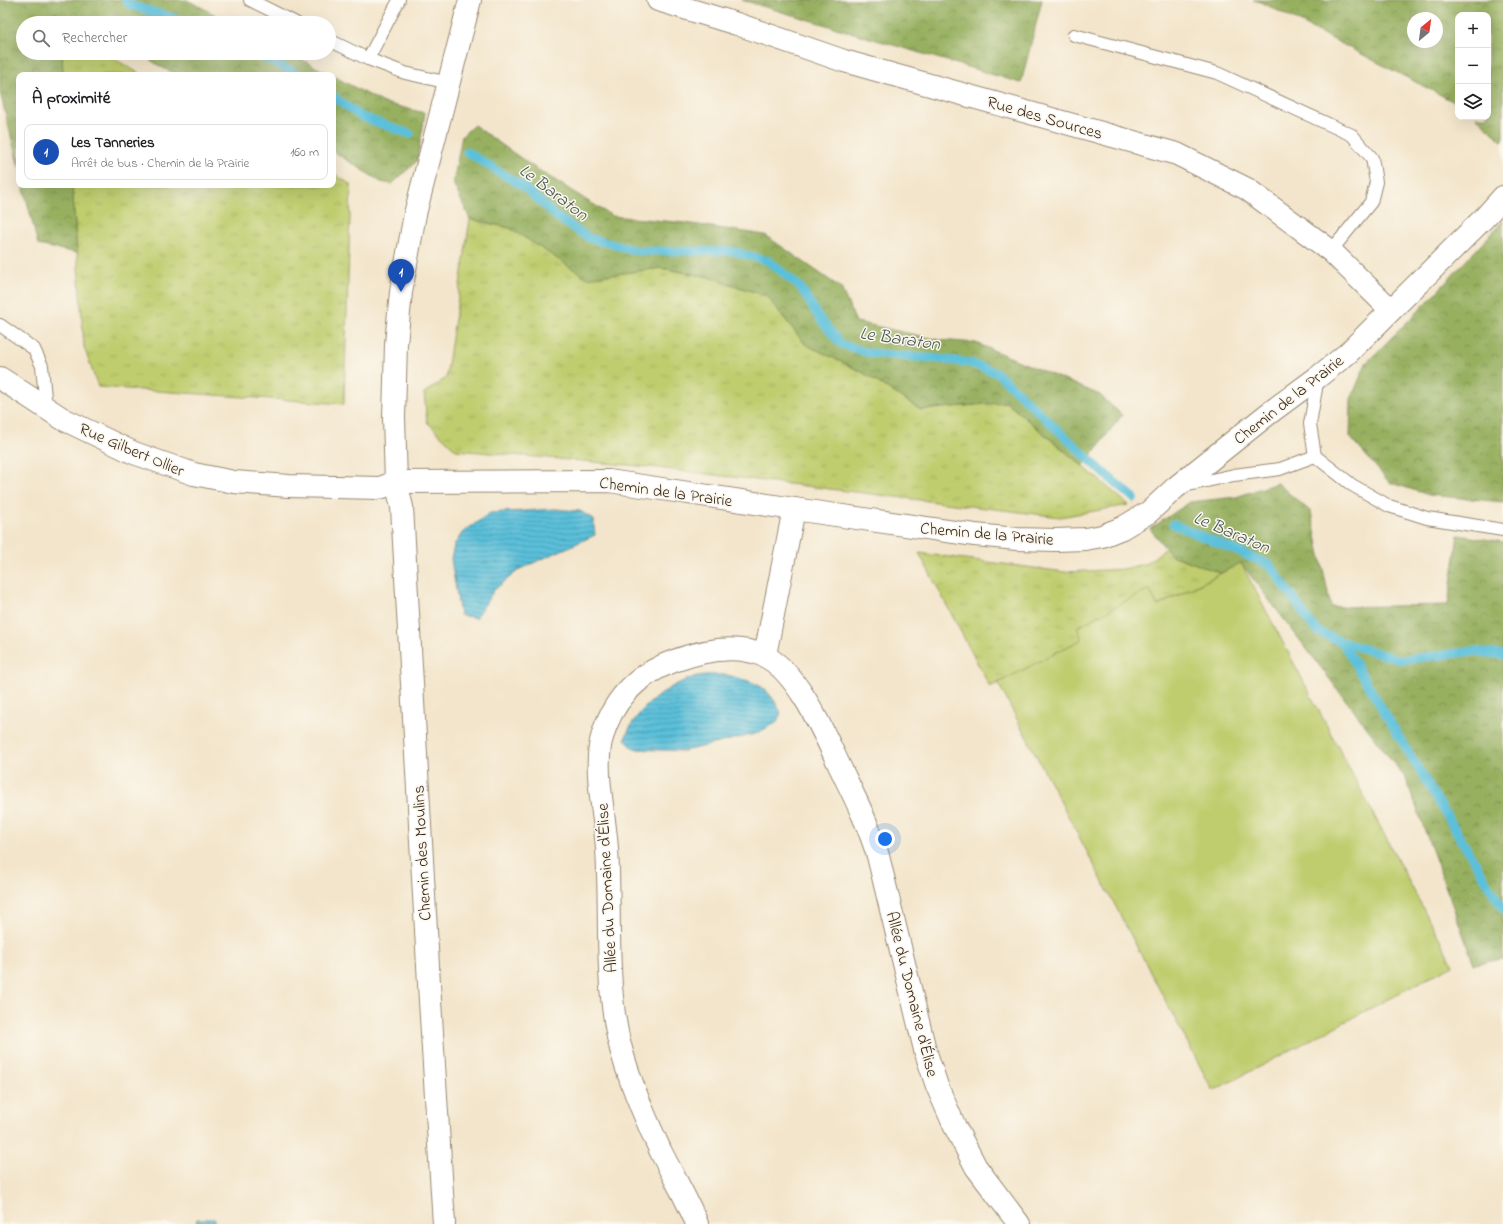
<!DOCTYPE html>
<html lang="fr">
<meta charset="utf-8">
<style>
body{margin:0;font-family:"Indie Flower",sans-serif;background:#f2f2f2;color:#202124}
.controls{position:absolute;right:12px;top:12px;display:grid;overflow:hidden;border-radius:8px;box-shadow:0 4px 16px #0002}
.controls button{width:36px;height:36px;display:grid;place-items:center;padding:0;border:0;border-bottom:1px solid #e0e0e0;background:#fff;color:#202124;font:20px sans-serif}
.compass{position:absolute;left:1407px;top:12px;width:36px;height:36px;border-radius:50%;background:#fff;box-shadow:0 4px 16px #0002;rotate:29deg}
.you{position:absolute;left:885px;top:839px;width:14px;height:14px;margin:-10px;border:3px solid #fff;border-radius:50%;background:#1a73e8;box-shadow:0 0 0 6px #1a73e833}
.badge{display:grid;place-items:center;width:26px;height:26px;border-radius:50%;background:#ea580c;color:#fff;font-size:13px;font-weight:700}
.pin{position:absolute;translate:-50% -33px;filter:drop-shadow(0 1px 2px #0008)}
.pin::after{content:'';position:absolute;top:21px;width:14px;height:12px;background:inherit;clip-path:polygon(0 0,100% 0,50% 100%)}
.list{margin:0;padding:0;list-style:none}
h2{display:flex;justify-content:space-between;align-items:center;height:52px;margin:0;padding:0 16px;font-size:17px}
h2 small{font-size:13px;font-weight:400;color:#757577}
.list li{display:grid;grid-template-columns:26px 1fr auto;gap:12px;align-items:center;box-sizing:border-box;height:56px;margin:0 8px 8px;padding:0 8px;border:1px solid #e0e0e0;border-radius:8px}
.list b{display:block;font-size:15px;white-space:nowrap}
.list p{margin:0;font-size:13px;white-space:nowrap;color:#757577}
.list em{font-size:13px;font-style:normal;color:#757577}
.icon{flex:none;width:22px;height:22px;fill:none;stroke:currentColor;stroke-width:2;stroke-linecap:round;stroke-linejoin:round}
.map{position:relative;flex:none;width:1503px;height:1224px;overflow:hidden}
.search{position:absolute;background:#fff;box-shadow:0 4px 16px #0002;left:16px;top:16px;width:320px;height:44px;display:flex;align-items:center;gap:10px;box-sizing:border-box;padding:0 14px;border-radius:22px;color:#757577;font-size:15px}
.panel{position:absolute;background:#fff;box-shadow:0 4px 16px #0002;left:16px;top:72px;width:320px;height:116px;border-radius:8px}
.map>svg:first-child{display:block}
</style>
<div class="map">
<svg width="1503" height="1224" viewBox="0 0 1503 1224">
<defs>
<pattern id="grass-tufts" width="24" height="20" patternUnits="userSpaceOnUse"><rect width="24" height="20" fill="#bfcd6e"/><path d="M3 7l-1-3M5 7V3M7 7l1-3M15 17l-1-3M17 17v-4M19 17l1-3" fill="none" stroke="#a5b05f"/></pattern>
<pattern id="forest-crowns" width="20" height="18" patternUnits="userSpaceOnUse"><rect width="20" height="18" fill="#97b061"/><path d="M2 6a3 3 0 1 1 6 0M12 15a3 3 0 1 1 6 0" fill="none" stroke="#7c8f4f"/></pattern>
<pattern id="water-rules" width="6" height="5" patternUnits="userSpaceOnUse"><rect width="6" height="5" fill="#5cc0da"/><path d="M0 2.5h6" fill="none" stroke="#4d9cb0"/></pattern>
</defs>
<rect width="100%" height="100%" fill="#fbf7ec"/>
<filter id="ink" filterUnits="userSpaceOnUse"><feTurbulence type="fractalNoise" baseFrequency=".025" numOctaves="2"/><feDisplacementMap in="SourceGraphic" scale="8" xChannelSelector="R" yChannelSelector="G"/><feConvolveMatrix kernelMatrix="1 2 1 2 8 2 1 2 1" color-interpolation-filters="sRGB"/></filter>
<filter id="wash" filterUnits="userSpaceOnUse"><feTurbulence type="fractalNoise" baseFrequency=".012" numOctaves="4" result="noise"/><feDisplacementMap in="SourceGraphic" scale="16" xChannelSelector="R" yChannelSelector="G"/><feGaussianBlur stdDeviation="0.9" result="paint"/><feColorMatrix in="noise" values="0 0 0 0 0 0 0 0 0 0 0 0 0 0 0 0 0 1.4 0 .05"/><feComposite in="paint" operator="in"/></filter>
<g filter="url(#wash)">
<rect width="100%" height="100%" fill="#f3e5cb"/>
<!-- grass -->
<g fill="url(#grass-tufts)" stroke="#7d7c46">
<path d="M 62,53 L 104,53 L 142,75 L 63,75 Z"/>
<path d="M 333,173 L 351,185 L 344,404 L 98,387 L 84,347 L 72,185 L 333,185 Z"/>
<path d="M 470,219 L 510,228 L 587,277 L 661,268 L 709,277 L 767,296 L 805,344 L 862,372 L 921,410 L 1006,402 L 1129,505 L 1060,517 L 649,467 L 456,450 L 427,422 L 424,393 L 446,378 Z"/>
<path d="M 1166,548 L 1171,555 L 1221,573 L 1157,606 L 1149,590 L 1077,627 L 1083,639 L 990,687 L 919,553 L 1065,572 L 1124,569 L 1147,563 Z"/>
</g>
<!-- forest -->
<g fill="url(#forest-crowns)" stroke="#696d40" fill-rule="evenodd">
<path d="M 0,0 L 187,0 L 231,23 L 96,23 L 91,20 L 87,23 L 23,23 L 23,53 L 62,53 L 63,75 L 19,75 L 19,168 L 0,92 Z"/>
<path d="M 742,0 L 1042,0 L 1021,83 Z"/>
<path d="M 1253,0 L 1503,0 L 1503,142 L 1476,117 L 1488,117 L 1488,15 L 1458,15 L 1458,104 L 1261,2 ZM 1413,18 L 1437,18 L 1437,42 L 1413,42 Z"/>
<path d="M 140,53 L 289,53 L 331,75 L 179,75 L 161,67 Z"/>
<path d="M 333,76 L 384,103 L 425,113 L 417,161 L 392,184 L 381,182 L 333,151 Z"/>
<path d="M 474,125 L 532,166 L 612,216 L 685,223 L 765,235 L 841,288 L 856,322 L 939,340 L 976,343 L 1100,395 L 1122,415 L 1083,466 L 1006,402 L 921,410 L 862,372 L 805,344 L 767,296 L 709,277 L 661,268 L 587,278 L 510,228 L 470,219 L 453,183 L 462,136 Z"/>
<path d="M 23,185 L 72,185 L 77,253 L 38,245 Z"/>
<path d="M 1503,221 L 1503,502 L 1429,495 L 1389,482 L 1350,437 L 1351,399 L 1366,363 L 1436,293 Z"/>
<path d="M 1277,483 L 1311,512 L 1331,607 L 1448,605 L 1458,535 L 1503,542 L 1503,959 L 1474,964 L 1406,779 L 1241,563 L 1221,573 L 1171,555 L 1150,529 L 1190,502 L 1236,497 Z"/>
</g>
<!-- park -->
<path fill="#bfcd6e" stroke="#7d7c46" d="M 1241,563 L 1453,965 L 1213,1091 L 998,683 L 1082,639 L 1077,627 L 1149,589 L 1158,606 Z"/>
<!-- water -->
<g fill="url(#water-rules)" stroke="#4c757c">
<path d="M 555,509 L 580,511 L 593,519 L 595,535 L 520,569 L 494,590 L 476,618 L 460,615 L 451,559 L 454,546 L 462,533 L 490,513 Z"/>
<path d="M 727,675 C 757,683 767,684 781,713 L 776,723 L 755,734 L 684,751 L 634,749 L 625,739 C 635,709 667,685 697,676 C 706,674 718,675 727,675 Z"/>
<path d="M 197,1219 L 215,1219 L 215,1224 L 196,1224 Z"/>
</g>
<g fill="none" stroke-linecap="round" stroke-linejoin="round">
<!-- stream -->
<g stroke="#5cc0da" stroke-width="9">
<path d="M 126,0 L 130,5 L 190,23"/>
<path d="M 254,53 L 300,75"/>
<path d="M 333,96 L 360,116 L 410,134"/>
<path d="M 467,152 L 524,187 L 557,217 L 589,238 L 638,251 L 732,251 L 769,261 L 801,288 L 820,319 L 841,344 L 869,353 L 940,359 L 970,363 L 997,373 L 1105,474 L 1134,498"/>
<path d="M 1173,524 L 1270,565 L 1311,624 L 1319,632 L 1342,642 L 1401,660 L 1473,651 L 1503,655"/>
<path d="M 1342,642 L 1503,909"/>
</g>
</g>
</g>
<g filter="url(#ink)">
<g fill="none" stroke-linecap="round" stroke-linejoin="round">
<!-- lane casing -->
<g stroke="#978874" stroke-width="14">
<g id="lane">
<path d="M 250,0 L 296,23"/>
<path d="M 1074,35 L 1217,73 L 1352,135 L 1372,158 L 1376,182 L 1371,202 L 1331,251"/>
<path d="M 329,40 L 368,59 L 399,0"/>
<path d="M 368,59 L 405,73 L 449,83"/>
<path d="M 0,325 L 34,349 L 42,366 L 46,408"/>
<path d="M 1318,377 L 1310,424 L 1315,456 L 1352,485 L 1389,506 L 1427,518 L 1503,530"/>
<path d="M 1184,486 L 1234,475 L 1280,469 L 1315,456"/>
</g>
</g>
<!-- street casing -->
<g stroke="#978874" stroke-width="24">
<g id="street">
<path d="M 658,0 L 737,24 L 844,61 L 1177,154 L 1247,189 L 1331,251 L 1391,310"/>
<path d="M 0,378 L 63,419 L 134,453 L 194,474 L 234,482 L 289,486 L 380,488 L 396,482 L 609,481 L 794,509 L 975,535 L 1017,539 L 1055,540 L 1085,539 L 1102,536 L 1122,528 L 1149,512 L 1175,488 L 1268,414 L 1318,377 L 1348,353 L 1486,216 L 1503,197"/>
<path d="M 765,655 L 794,509"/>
<path d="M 444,1224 L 430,1001 L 402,507 L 396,482 L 394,417 L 396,344 L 401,292 L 415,214 L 470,0"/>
<path d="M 697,1224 C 687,1199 673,1176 661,1152 C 644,1115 627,1076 618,1037 C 605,975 611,911 607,849 C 605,816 594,771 601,741 C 611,701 636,675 674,661 C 701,651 735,644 762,655 C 796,668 824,733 839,765 C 854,796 868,823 878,856 L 925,1050 L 937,1086 L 955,1127 L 976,1167 L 1019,1224"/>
</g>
</g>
<!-- lane -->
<use href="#lane" stroke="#fff" stroke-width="12"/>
<!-- street -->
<use href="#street" stroke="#fff" stroke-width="22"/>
</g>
</g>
<g text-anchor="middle" stroke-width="3" stroke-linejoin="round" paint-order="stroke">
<!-- street labels -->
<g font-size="17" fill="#3b2a1e" stroke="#fbf7ec">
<text transform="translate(1045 117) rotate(16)" y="6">Rue des Sources</text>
<text transform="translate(1288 399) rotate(-38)" y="6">Chemin de la Prairie</text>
<text transform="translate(132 449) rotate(23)" y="6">Rue Gilbert Ollier</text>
<text transform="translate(666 491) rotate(8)" y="6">Chemin de la Prairie</text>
<text transform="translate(987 533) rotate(5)" y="6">Chemin de la Prairie</text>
<text transform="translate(421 853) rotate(-93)" y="6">Chemin des Moulins</text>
<text transform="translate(606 888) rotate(-93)" y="6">Allée du Domaine d'Élise</text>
<text transform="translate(913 994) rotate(76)" y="6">Allée du Domaine d'Élise</text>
</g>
<!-- water labels -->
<g font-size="18" font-style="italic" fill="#455756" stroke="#fbf7ec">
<text transform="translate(554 192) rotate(37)" y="6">Le Baraton</text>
<text transform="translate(900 338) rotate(8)" y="6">Le Baraton</text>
<text transform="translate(1232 532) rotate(23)" y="6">Le Baraton</text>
</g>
</g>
</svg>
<div class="controls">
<button>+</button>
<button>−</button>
<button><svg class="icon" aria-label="layers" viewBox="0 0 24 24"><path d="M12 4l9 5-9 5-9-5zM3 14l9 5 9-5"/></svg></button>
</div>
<svg class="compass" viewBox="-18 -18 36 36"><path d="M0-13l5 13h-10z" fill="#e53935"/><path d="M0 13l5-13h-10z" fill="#757577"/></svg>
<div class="you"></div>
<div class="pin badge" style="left:401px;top:292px;background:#1a4fb4">1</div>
<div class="search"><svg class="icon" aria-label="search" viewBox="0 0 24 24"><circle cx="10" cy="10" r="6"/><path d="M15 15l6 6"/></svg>Rechercher</div>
<section class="panel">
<h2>À proximité<small></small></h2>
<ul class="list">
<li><span class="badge" style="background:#1a4fb4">1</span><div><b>Les Tanneries</b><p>Arrêt de bus · Chemin de la Prairie</p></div><em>160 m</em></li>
</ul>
</section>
</div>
